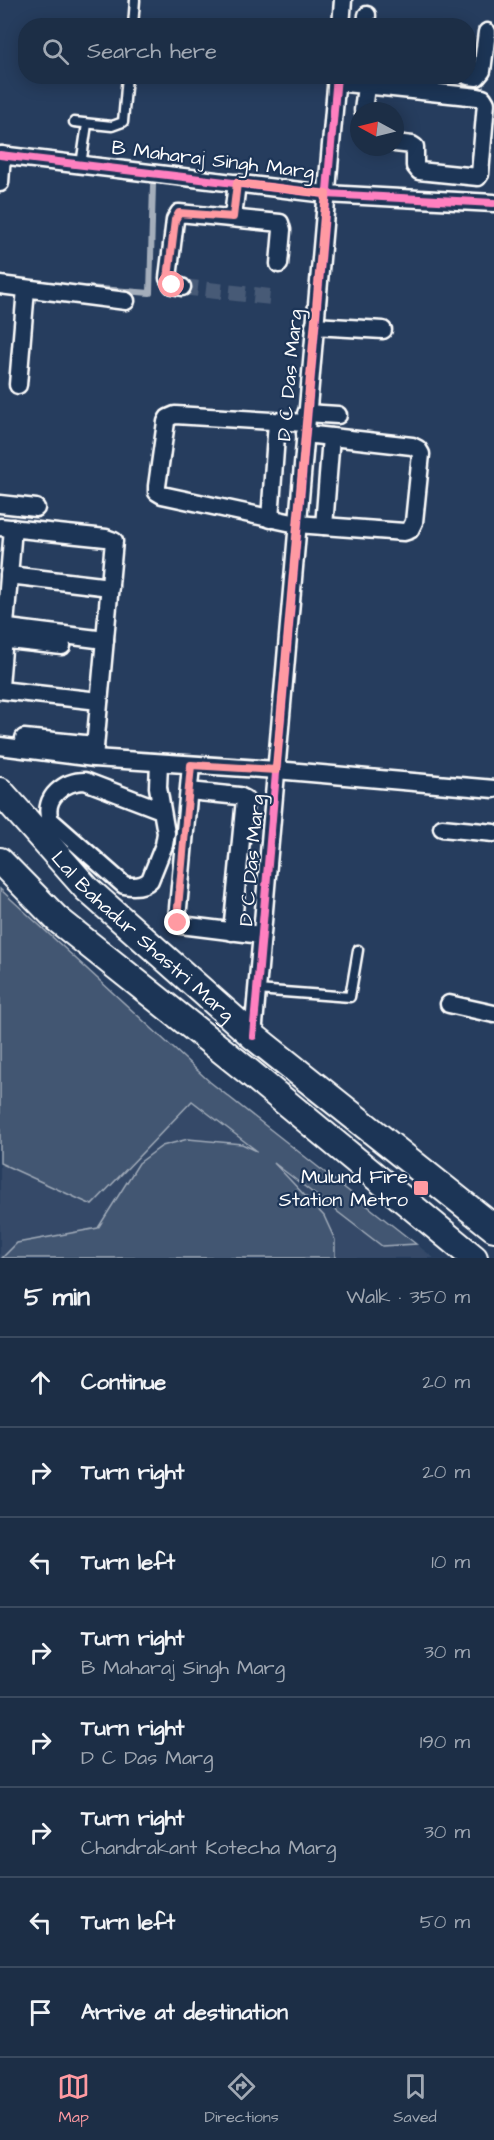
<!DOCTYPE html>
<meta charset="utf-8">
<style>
body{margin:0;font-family:"Architects Daughter",sans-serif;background:#293a51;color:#f1f3f6}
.compass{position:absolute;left:350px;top:102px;width:54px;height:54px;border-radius:50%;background:#1c2e46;box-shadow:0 3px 15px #0003;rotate:277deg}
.stop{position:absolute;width:18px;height:18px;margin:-14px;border:4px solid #ff9aa2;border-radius:50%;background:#fff}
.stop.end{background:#ff9aa2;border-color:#fff;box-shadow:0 2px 6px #0008}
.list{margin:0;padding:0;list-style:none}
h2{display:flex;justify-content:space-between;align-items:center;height:78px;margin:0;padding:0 24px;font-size:26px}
h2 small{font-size:20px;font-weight:400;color:#a0a8b3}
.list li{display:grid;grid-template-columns:39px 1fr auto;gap:18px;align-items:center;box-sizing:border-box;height:90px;padding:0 24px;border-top:2px solid #3a4a5f}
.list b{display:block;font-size:22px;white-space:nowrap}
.list p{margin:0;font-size:20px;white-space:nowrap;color:#a0a8b3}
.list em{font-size:20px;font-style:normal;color:#a0a8b3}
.icon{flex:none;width:33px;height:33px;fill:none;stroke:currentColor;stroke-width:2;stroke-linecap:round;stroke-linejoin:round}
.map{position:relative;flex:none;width:494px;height:1258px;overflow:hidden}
.search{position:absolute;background:#1c2e46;box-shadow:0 3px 15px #0003;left:18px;right:18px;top:18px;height:66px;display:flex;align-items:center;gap:15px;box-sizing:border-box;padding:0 21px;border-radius:24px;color:#a0a8b3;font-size:22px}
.sheet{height:798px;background:#1c2e46}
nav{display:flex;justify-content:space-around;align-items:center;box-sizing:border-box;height:84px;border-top:2px solid #3a4a5f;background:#1c2e46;font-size:16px;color:#a0a8b3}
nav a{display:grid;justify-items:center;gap:3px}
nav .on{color:#ff9aa2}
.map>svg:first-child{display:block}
</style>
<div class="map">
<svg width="494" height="1258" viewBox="0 0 494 1258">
<rect width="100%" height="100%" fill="#263d5e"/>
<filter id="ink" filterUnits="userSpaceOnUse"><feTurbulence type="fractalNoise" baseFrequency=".0167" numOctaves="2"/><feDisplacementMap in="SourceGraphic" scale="12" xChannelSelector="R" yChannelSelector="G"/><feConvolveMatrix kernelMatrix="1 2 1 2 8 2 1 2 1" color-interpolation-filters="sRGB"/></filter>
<g filter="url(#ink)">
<!-- built -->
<path fill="#344a68" d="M 192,1101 L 382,1246 L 416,1244 L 434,1258 L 0,1258 L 0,1163 L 92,1205 Z"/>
<!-- green -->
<path fill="#425672" stroke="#a0aab8" stroke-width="1.5" d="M 0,889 L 210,1082 L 416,1244 L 382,1246 L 274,1163 L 324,1216 L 335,1240 L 335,1258 L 2,1258 L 17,1243 L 98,1228 L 139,1163 L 162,1146 L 188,1139 L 242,1144 L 257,1151 L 192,1101 L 92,1205 L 0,1163 Z"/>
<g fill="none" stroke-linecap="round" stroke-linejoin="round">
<!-- stream -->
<path stroke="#a4aebb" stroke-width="6" d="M 88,288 L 150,293 L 153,185"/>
<!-- minor-tunnel -->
<path stroke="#475a76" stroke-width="16" stroke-dasharray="16 8" stroke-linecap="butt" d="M 182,287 L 271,297"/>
<!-- service casing -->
<g stroke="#fff" stroke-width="13">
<g id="service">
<path d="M 133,26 L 135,0"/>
<path d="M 74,122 L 112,126 L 123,122 L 127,76"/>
<path d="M 81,165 L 87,124"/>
<path d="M 257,990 L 350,997 L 358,950"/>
</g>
</g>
<!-- minor casing -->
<g stroke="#fff" stroke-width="21">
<g id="minor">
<path d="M 341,26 L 343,0"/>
<path d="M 366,26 L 367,15"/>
<path d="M 468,76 L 477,77 L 482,71 L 487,32"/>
<path d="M 336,82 L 478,97 L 483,98 L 486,103 L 480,174 L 478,177 L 419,171 L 415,166 L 415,147 L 412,145 L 395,143"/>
<path d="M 363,111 L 366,86"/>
<path d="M 0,155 L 326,194 L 494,203"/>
<path d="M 0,183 L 2,155"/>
<path d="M 233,217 L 237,183"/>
<path d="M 0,285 L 126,301"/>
<path d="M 182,287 L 172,285 L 168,278 L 175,220 L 179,213 L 280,223 L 282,230 L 279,264"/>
<path d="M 314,326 L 383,330"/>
<path d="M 18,385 L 26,289"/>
<path d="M 306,413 L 338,415"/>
<path d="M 305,434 L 412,446 L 418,449 L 421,454 L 414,522 L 410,530 L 404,532 L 297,524 L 162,495 L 157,492 L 157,486 L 166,422 L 168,418 L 175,415 L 306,423"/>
<path d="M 0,504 L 36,508"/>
<path d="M 270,519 L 277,422"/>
<path d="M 324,526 L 331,437"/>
<path d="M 0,527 L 106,538 L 114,541 L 94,758"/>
<path d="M 9,575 L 110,587"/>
<path d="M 0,627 L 105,640"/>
<path d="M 0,639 L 62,646"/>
<path d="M 0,686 L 13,528"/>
<path d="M 0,690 L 99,701"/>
<path d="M 24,738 L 95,745"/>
<path d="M 0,746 L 94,758 L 276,770 L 494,789"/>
<path d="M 159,763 L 158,787 L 166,833 L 164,845 L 150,880 C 143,887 134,887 124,885 L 50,820 C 42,797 65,781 85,781 L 161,810"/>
<path d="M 191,765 L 177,919 L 181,925 L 261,935"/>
<path d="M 189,791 L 239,796 L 245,799 L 232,932"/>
<path d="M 442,828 L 494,833"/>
<path d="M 449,1004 L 494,1014"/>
<path d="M 253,1036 L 337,76"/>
</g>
</g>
<!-- primary casing -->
<g stroke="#fff" stroke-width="30">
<g id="primary">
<path id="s1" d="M 0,791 L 87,889 L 253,1036 L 494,1228"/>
<path d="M 0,861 L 57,919 L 249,1072 L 474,1258"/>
</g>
</g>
<!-- service -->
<use href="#service" stroke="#1d3557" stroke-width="8"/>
<!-- minor -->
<use href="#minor" stroke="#1d3557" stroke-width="16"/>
<!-- primary -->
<use href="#primary" stroke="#1d3557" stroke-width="26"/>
<!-- cycleway casing -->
<g stroke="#1d3557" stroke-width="11">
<g id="cycleway">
<path d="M 0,155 L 326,194 L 494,203"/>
<path d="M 253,1036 L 337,76"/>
</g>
</g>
<!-- cycleway -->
<use href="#cycleway" stroke="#ff80c0" stroke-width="8"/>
</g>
</g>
<g fill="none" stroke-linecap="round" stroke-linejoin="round" filter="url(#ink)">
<!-- route -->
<path stroke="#ff9aa2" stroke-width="8" d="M 172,285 L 168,278 L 175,220 L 179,213 L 233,217 L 237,183 L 326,194 L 276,770 L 191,765 L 177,919 L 178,923"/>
</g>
<!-- markers -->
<rect fill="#ff9aa2" stroke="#1d3557" stroke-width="2" x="413" y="1180" width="16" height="16" rx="3"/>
<g text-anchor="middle" stroke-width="4.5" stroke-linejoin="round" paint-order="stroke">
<!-- street labels -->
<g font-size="20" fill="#fff" stroke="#1d3557">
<text transform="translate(213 159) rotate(7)" y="7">B Maharaj Singh Marg</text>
<text transform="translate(289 375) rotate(-85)" y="7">D C Das Marg</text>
<text transform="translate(251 860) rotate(-85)" y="7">D C Das Marg</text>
<text dy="7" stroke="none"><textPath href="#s1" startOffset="204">Lal Bahadur Shastri Marg</textPath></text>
</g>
<!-- poi labels -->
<g font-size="20" fill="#fff" stroke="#1d3557" text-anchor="end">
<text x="408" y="1183">Mulund Fire<tspan x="408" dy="23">Station Metro</tspan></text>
</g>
</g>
</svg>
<svg class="compass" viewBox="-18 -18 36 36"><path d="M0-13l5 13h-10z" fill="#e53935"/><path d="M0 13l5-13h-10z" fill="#a0a8b3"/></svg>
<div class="stop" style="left:172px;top:285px"></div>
<div class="stop end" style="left:178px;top:923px"></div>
<div class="search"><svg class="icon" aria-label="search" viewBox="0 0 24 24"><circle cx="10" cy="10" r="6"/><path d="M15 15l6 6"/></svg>Search here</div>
</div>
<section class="sheet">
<h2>5 min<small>Walk · 350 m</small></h2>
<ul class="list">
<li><svg class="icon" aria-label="ahead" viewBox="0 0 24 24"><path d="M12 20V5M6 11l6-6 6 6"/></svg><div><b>Continue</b></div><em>20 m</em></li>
<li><svg class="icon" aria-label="right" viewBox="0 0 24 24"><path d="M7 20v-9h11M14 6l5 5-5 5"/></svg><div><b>Turn right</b></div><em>20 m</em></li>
<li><svg class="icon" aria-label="left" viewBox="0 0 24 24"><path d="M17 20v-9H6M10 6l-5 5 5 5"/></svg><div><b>Turn left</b></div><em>10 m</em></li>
<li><svg class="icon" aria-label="right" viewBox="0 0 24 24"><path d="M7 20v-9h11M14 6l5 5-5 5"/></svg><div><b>Turn right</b><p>B Maharaj Singh Marg</p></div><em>30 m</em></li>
<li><svg class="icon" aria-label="right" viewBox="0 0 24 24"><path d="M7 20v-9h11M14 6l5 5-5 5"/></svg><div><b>Turn right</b><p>D C Das Marg</p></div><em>190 m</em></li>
<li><svg class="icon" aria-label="right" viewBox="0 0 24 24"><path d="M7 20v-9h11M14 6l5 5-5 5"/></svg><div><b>Turn right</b><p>Chandrakant Kotecha Marg</p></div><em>30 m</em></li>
<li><svg class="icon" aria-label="left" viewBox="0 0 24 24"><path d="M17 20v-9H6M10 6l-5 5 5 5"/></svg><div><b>Turn left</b></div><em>50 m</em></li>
<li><svg class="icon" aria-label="arrive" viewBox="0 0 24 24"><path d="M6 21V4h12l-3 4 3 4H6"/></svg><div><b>Arrive at destination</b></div></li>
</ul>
</section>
<nav>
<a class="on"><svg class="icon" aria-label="map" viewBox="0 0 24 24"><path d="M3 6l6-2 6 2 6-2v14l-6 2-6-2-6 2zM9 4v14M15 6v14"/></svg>Map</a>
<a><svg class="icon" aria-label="directions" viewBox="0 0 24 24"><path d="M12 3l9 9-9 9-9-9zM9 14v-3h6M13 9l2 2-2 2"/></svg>Directions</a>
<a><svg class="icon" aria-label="saved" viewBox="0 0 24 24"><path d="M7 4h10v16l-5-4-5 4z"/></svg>Saved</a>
</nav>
